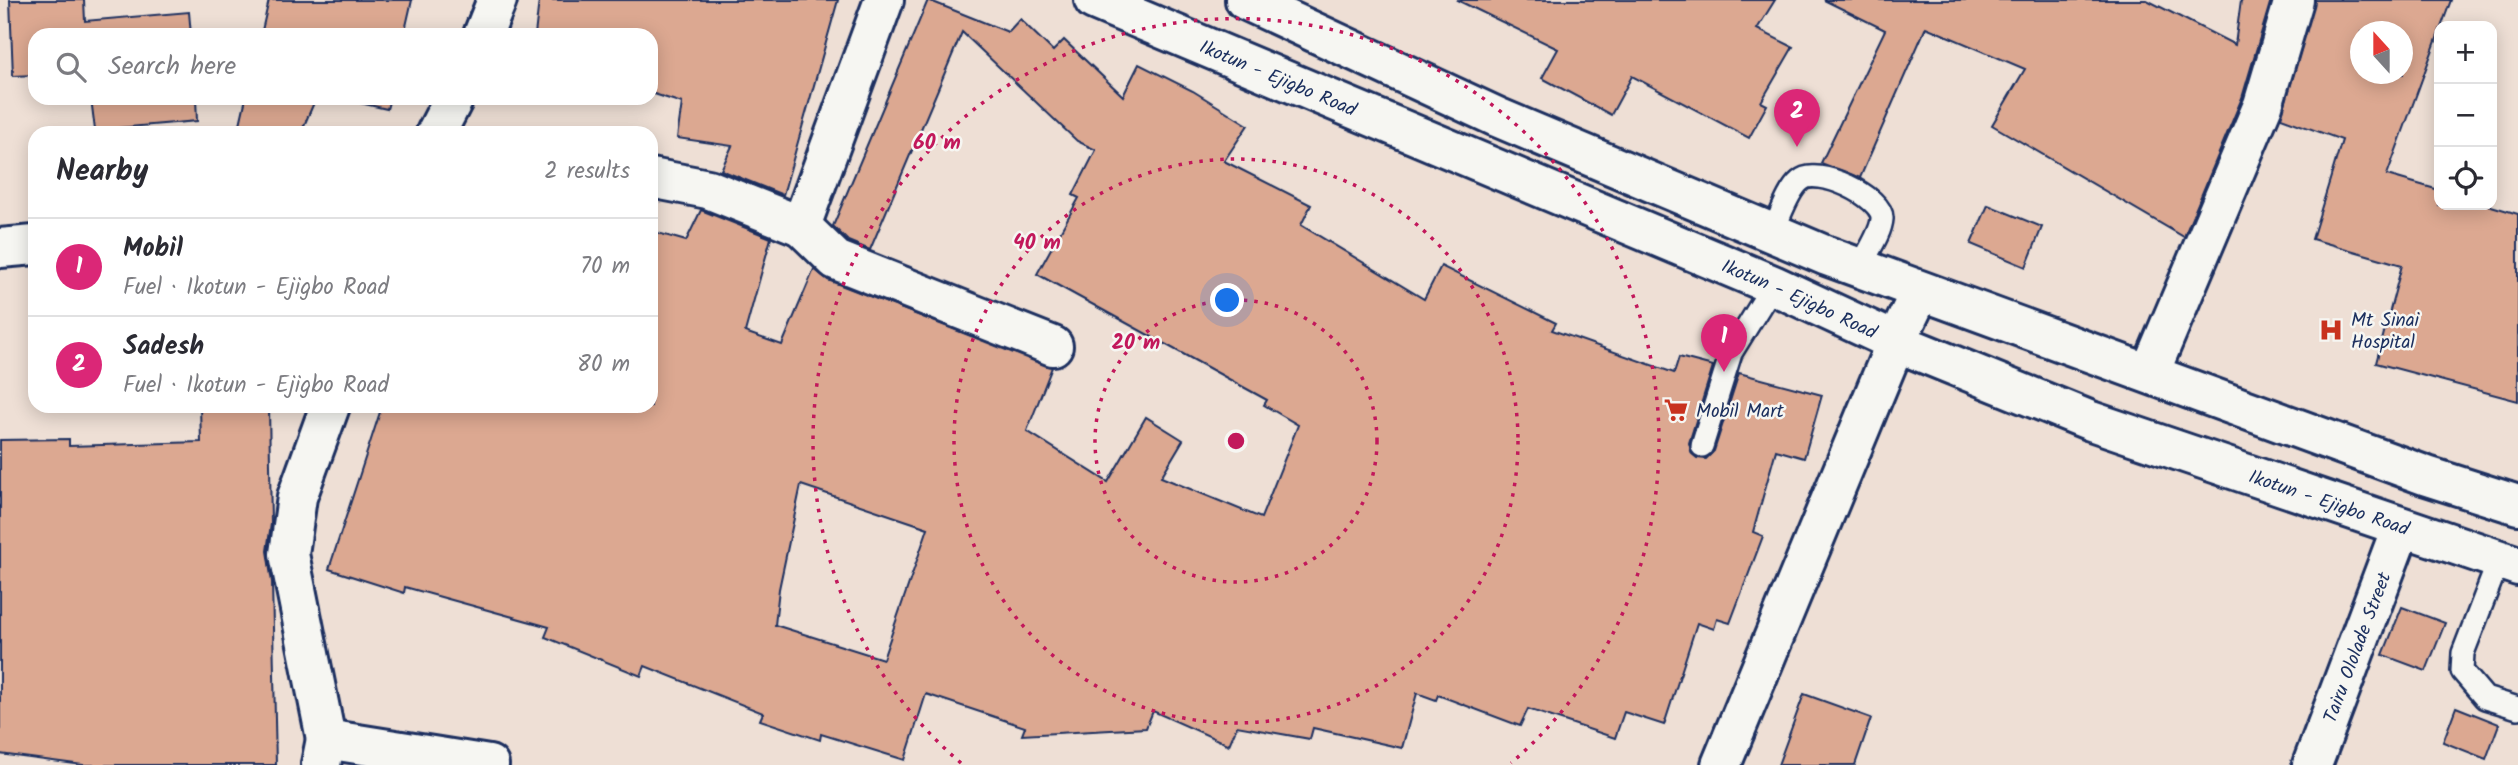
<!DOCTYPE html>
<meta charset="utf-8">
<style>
body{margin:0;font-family:Kalam,sans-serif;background:#f7f7f7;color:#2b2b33}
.controls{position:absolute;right:21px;top:21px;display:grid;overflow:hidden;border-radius:14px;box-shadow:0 4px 18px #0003}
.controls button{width:63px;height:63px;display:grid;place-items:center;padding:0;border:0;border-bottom:2px solid #e1e1e2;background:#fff;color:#2b2b33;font:35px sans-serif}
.compass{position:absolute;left:2350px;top:21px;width:63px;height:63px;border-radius:50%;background:#fff;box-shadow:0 4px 18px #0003;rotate:339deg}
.you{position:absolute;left:1228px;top:301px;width:24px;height:24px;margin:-18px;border:5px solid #fff;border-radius:50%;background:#1a73e8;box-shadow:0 0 0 10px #1a73e833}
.badge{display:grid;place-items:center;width:46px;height:46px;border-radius:50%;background:#db2777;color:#fff;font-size:23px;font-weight:700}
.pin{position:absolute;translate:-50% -58px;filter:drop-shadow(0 2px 4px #0008)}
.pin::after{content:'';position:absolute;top:37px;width:24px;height:21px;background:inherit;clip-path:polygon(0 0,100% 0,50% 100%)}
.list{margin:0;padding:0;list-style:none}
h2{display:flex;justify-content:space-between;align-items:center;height:91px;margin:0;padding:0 28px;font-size:30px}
h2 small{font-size:23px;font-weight:400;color:#7c7c81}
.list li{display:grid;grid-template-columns:46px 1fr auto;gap:21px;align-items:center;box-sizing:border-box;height:98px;padding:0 28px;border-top:2px solid #e1e1e2}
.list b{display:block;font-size:26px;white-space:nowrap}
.list p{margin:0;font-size:23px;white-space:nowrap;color:#7c7c81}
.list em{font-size:23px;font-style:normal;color:#7c7c81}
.icon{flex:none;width:38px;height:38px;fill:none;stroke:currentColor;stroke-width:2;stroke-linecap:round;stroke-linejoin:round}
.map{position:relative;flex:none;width:2518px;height:765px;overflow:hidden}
.search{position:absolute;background:#fff;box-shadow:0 4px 18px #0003;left:28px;top:28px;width:630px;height:77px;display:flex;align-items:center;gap:18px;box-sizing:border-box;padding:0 24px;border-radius:21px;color:#7c7c81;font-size:26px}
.panel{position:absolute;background:#fff;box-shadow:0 4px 18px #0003;left:28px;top:126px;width:630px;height:287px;border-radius:21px}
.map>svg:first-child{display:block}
</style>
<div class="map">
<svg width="2518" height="765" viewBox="0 0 2518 765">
<rect width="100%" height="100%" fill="#eedfd5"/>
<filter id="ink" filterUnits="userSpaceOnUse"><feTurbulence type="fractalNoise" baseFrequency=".0143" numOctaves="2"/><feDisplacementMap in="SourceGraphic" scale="14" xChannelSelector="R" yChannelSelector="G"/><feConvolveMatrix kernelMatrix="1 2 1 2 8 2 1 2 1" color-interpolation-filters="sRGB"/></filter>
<g filter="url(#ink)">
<!-- building -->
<g fill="#dca891" stroke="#1b2f5e" stroke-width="2" fill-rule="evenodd">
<path d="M 10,0 L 84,0 L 85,21 L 189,12 L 191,35 L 35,35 L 35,75 L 13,76 Z"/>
<path d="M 269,0 L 412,0 L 404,35 L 261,35 Z"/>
<path d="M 539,0 L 838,0 L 783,195 L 721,170 L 732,146 L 677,138 L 682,103 L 651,93 L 651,35 L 535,35 Z"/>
<path d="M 928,0 L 1008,32 L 1020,19 L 1053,51 L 1064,40 L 1123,96 L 1139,64 L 1193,91 L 1248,125 L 1224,161 L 1311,205 L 1301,225 L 1424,299 L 1441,266 L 1556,323 L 1552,330 L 1674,373 L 1679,357 L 1713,366 L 1689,443 L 1692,454 L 1697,458 L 1706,459 L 1714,451 L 1739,373 L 1822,395 L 1804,458 L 1776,450 L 1753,532 L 1763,536 L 1730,623 L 1717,619 L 1714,629 L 1697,623 L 1664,725 L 1624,712 L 1615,738 L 1528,709 L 1520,726 L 1438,695 L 1436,700 L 1417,693 L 1402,748 L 1313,728 L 1310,739 L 1237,726 L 1229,745 L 1153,711 L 1146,728 L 1022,735 L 1025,727 L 926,694 L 905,760 L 821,734 L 820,740 L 760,720 L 763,713 L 645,666 L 641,676 L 545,637 L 549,627 L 405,587 L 404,593 L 329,569 L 382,406 L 651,406 L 651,231 L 686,241 L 701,210 L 771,238 L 745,332 L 782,345 L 814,269 L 828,280 L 1052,367 L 1027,431 L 1108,482 L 1146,417 L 1183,440 L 1161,477 L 1261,518 L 1298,425 L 1264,405 L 1267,400 L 1037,274 L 1079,198 L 1073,195 L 1096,150 L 1077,141 L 962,32 L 870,250 L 848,241 L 833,226 ZM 801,485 L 928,528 L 883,659 L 775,625 L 779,589 Z"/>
<path d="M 1457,0 L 1775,0 L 1757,29 L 1793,47 L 1761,102 L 1767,105 L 1749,138 L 1632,76 L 1611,115 L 1542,78 L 1558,49 Z"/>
<path d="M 1824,0 L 2147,0 L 2235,45 L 2241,0 L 2271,0 L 2242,98 L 2184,237 L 1992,125 L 2025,69 L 1926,27 L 1860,178 L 1821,163 L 1885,30 Z"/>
<path d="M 2315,0 L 2451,0 L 2387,175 L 2439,190 L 2439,205 L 2488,205 L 2518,214 L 2518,401 L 2376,363 L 2402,265 L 2312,239 L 2342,140 L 2281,118 ZM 2361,32 L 2403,32 L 2403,74 L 2361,74 Z"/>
<path d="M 91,98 L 196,98 L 197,121 L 95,130 Z"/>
<path d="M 246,98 L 316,98 L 303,128 L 238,133 Z"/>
<path d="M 338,98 L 390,98 L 387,109 Z"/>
<path d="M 1988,205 L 2042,227 L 2026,267 L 1971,244 Z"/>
<path d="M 200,406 L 269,406 L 271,524 L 267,551 L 272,582 L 276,765 L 83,765 L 0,754 L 0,440 L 69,439 L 69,446 L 201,442 Z"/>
<path d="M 2402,607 L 2445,623 L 2426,671 L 2383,655 Z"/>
<path d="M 1804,694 L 1871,718 L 1855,765 L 1778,765 Z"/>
<path d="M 2456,707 L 2499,724 L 2486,759 L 2443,742 Z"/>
</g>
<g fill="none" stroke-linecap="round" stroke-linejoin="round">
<!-- service casing -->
<g stroke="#1b2f5e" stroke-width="26">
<g id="service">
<path d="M 1772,233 C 1780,218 1787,192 1800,181 C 1816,165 1884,197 1882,219 C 1881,234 1866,254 1860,268"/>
<path d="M 1702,446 L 1731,353 L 1773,285"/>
<path d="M 2499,560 L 2463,653 L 2462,671 L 2485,698 L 2518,708"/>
</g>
</g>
<!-- minor casing -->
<g stroke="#1b2f5e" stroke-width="44">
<g id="minor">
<path d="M 483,35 L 497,0"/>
<path d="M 436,133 L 454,98"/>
<path d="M 651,178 L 708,189 L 801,226 L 884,0"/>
<path d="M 801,226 L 836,260 L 1053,346"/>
<path d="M 0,248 L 35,245"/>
<path d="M 2150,372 L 2263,105 L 2294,0"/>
<path d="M 326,739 L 289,554 L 297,497 L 330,406"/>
<path d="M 321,764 L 326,739 L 489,765"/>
<path d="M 1721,765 L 1896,342 L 1920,292"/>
<path id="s1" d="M 2312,765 L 2401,528"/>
</g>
</g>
<!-- primary casing -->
<g stroke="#1b2f5e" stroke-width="44">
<g id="primary">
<path id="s2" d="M 1094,0 L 1773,285 L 1896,342 L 2091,421 L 2518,566"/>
<path d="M 1245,0 L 1497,117 L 1827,256 L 2427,476 L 2518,505"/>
</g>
</g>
<!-- service -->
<use href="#service" stroke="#f6f6f2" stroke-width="21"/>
<!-- minor -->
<use href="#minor" stroke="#f6f6f2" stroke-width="38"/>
<!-- primary -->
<use href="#primary" stroke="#f6f6f2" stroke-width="38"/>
</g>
</g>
<!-- distance rings -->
<g fill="none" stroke="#c2185b" stroke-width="3.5" stroke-dasharray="3.5 7">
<circle cx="1236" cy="441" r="141"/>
<circle cx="1236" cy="441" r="282"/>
<path d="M961 763A423 423 0 1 1 1511 763"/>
</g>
<!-- icons -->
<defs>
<g id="hospital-bare" transform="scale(1.89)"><path d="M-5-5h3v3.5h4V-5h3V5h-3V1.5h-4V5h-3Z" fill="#c8321e" stroke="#f6f6f2" stroke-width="2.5" paint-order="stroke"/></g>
<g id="supermarket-bare" transform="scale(1.89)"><path d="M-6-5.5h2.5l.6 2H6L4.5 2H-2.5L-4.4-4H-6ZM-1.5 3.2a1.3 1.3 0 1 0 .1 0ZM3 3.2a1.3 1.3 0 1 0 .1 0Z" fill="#c8321e" stroke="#f6f6f2" stroke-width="2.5" paint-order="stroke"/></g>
</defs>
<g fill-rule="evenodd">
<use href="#hospital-bare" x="2331" y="330"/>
<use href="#supermarket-bare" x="1676" y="410"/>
</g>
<g text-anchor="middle" stroke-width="5" stroke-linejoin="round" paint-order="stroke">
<!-- street labels -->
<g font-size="19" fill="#1b2f5e" stroke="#f6f6f2">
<text dy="7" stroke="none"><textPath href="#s2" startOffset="200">Ikotun - Ejigbo Road</textPath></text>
<text dy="7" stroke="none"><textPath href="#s2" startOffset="766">Ikotun - Ejigbo Road</textPath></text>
<text dy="7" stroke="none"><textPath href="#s2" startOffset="1334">Ikotun - Ejigbo Road</textPath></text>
<text dy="7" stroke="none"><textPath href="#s1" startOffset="126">Tairu Ololade Street</textPath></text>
</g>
<!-- poi labels -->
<g font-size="19" fill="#1b2f5e" stroke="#f6f6f2" text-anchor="start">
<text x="2351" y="326">Mt Sinai<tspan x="2351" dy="22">Hospital</tspan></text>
<text x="1696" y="417">Mobil Mart</text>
</g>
</g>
<circle cx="1236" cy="441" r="10" fill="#c2185b" stroke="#f6f6f2" stroke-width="3.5"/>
<g font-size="21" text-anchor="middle" font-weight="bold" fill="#c2185b" stroke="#f6f6f2" stroke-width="5" stroke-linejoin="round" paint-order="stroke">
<text x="937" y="149">60 m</text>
<text x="1037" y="249">40 m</text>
<text x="1136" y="349">20 m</text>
</g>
</svg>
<div class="controls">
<button>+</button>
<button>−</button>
<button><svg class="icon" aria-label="locate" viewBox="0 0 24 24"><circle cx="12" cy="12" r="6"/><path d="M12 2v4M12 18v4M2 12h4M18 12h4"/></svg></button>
</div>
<svg class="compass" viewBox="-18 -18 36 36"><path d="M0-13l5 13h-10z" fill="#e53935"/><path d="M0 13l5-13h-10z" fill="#7c7c81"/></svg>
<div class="you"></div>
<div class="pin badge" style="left:1724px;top:372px">1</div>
<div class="pin badge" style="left:1797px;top:147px">2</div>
<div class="search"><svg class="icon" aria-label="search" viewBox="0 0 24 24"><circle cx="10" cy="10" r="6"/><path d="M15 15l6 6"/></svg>Search here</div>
<section class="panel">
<h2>Nearby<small>2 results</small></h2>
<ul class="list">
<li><span class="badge">1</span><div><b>Mobil</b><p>Fuel · Ikotun - Ejigbo Road</p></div><em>70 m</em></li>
<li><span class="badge">2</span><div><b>Sadesh</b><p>Fuel · Ikotun - Ejigbo Road</p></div><em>80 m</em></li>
</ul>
</section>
</div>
